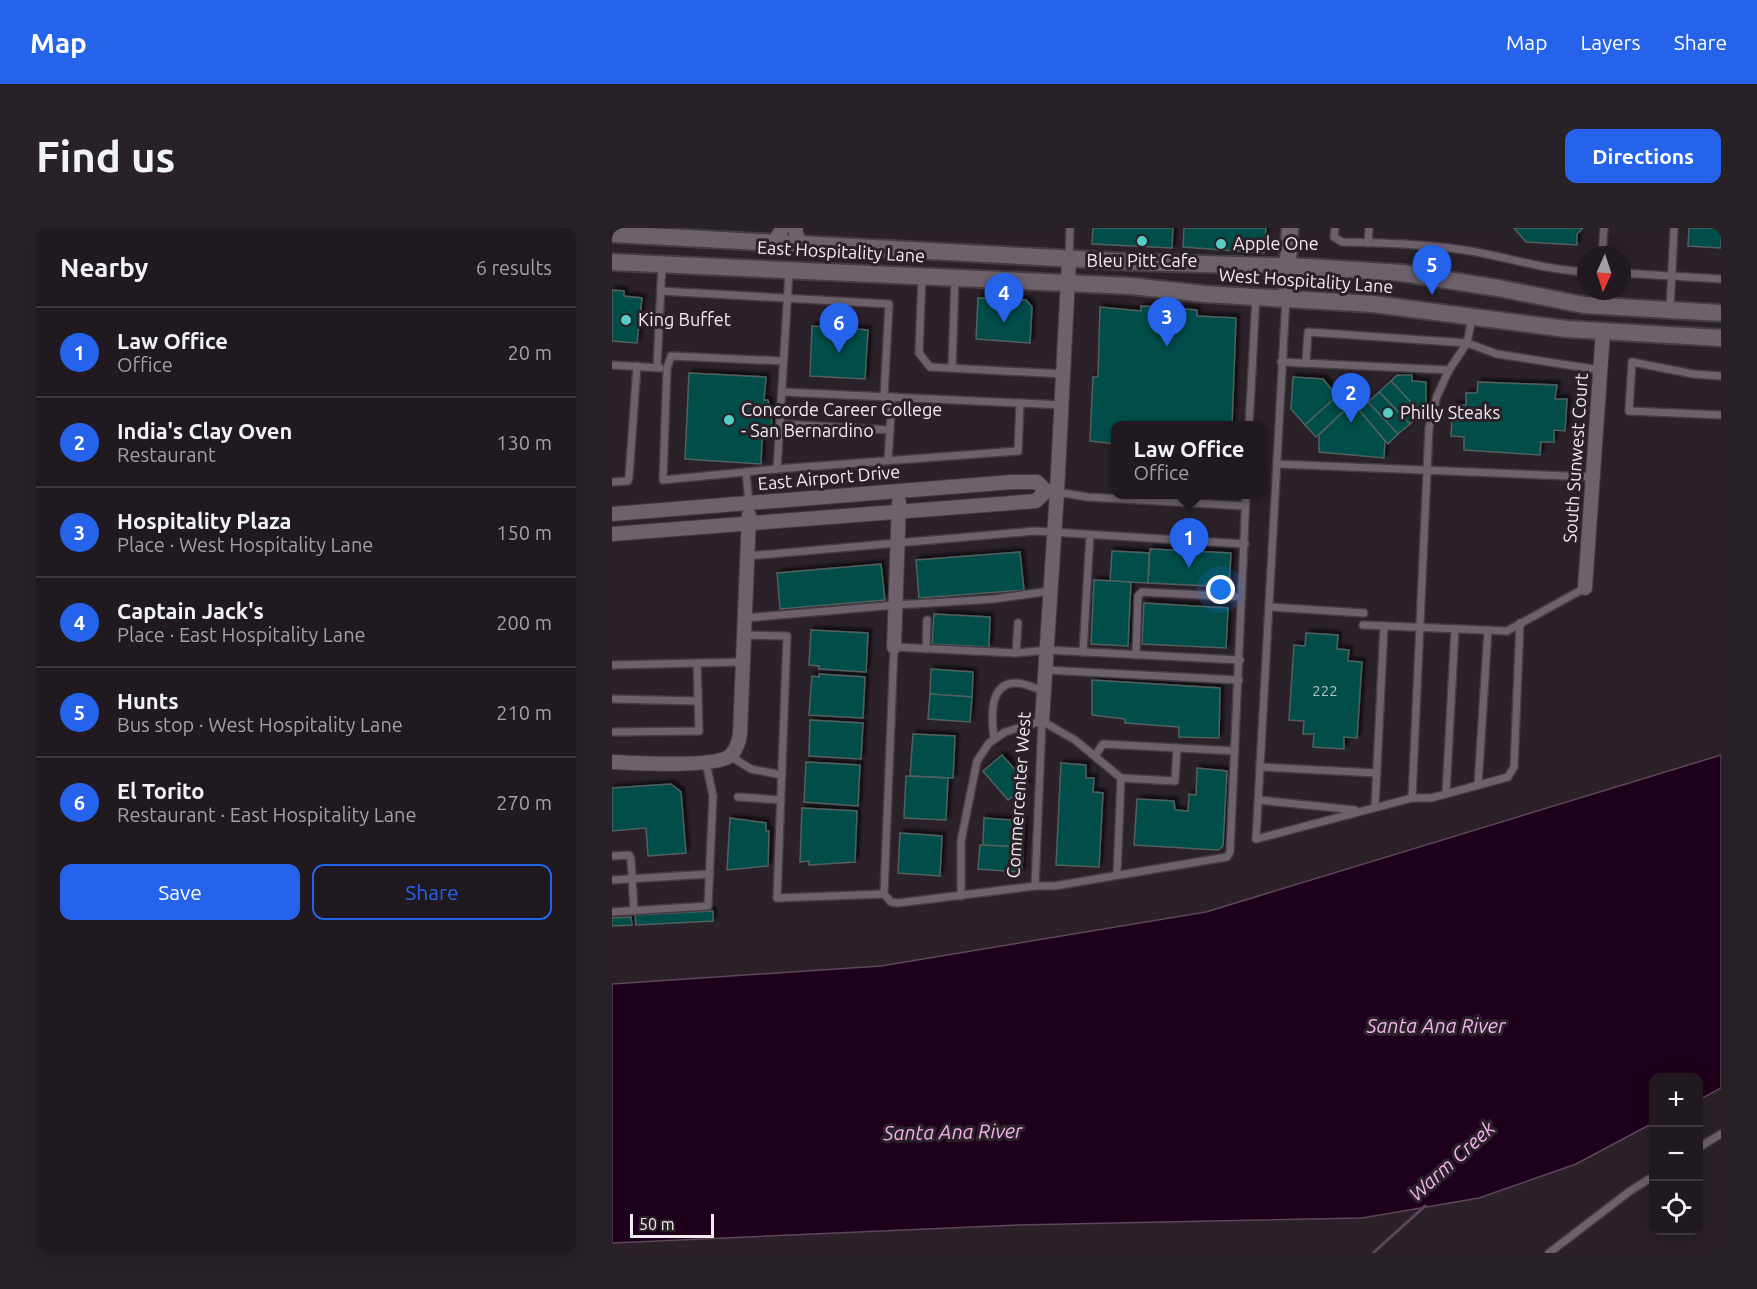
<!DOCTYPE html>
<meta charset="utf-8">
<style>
body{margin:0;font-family:Ubuntu,sans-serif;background:#282228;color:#f1f3f6}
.controls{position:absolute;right:18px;bottom:18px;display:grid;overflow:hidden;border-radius:12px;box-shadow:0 6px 24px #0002}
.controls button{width:54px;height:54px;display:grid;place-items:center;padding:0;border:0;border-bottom:2px solid #3d383d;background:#20191f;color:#f1f3f6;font:30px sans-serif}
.compass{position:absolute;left:965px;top:18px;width:54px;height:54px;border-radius:50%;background:#20191f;box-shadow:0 6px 24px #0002;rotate:183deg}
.scale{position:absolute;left:18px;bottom:15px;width:84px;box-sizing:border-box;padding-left:6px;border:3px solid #f2ebf0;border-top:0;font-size:16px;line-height:21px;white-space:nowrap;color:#f2ebf0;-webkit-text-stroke:4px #2b2129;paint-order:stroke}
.you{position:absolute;left:609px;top:362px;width:21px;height:21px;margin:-15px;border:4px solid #fff;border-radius:50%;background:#1a73e8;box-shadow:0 0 0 9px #1a73e833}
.badge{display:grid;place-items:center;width:39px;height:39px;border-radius:50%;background:#2563eb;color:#fff;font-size:20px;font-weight:700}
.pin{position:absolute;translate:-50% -50px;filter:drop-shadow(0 2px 3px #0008)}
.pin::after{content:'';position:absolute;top:32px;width:21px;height:18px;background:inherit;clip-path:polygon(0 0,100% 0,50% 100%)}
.popup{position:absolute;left:499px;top:193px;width:156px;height:78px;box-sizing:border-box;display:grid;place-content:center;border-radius:12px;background:#20191f;filter:drop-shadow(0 2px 4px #0005);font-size:20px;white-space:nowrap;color:#a2a0a4}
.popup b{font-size:22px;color:#f1f3f6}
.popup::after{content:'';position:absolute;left:50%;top:100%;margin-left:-12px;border:12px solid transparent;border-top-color:#20191f}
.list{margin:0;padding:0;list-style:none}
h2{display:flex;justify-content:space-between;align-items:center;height:78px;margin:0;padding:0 24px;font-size:26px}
h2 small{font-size:20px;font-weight:400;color:#a2a0a4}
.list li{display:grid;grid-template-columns:39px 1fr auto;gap:18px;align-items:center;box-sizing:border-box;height:90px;padding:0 24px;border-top:2px solid #3d383d}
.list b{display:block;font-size:22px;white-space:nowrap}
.list p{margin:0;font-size:20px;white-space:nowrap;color:#a2a0a4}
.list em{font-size:20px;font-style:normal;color:#a2a0a4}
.actions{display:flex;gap:12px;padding:18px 24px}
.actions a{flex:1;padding:14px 0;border:2px solid #2563eb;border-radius:12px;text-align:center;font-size:21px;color:#2563eb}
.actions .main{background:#2563eb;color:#fff}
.icon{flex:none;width:33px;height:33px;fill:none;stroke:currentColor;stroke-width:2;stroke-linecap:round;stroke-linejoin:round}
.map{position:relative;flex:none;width:1109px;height:1025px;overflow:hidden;border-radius:12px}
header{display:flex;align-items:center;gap:36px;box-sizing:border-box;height:84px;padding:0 30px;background:#2563eb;color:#fff}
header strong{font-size:28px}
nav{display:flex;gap:33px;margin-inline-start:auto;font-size:21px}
.intro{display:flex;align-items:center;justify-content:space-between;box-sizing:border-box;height:144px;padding:0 36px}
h1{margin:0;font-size:42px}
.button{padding:15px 27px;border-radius:12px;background:#2563eb;color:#fff;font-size:21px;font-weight:700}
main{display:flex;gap:36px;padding:0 36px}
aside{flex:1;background:#20191f;border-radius:12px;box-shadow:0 6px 24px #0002}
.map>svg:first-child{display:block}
</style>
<header>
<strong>Map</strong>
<nav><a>Map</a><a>Layers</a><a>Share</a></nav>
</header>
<div class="intro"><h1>Find us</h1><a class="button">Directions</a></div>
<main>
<aside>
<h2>Nearby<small>6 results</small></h2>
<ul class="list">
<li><span class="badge">1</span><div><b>Law Office</b><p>Office</p></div><em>20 m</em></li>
<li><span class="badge">2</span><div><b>India's Clay Oven</b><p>Restaurant</p></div><em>130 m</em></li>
<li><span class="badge">3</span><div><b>Hospitality Plaza</b><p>Place · West Hospitality Lane</p></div><em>150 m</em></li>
<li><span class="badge">4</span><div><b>Captain Jack's</b><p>Place · East Hospitality Lane</p></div><em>200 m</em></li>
<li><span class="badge">5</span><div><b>Hunts</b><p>Bus stop · West Hospitality Lane</p></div><em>210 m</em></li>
<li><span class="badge">6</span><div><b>El Torito</b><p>Restaurant · East Hospitality Lane</p></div><em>270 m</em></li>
</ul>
<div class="actions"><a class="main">Save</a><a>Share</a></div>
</aside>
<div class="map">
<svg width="1109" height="1025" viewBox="0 0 1109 1025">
<defs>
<filter id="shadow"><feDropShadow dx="3.5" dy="-3.5" stdDeviation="1.5" flood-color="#0009"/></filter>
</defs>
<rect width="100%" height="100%" fill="#2b2129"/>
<!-- water -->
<path fill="#1f001c" stroke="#5e465c" stroke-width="1.5" d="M 1109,527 L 1109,860 L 1087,872 L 1086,850 L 1042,850 L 1041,895 L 964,936 L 867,970 L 750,990 L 406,997 L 0,1015 L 0,756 L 269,738 L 594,684 Z"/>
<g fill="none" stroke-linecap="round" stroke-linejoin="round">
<!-- stream -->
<path stroke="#5e465c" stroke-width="3" d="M 761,1025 L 813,978"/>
</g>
<!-- building -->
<g fill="#014e4a" stroke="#4f615f" stroke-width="1.5" filter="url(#shadow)">
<path d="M 481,0 L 561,0 L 560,20 L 480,16 Z"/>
<path d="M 572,0 L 654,0 L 652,25 L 571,19 Z"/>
<path d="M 902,0 L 971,0 L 965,6 L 965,17 L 914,14 Z"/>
<path d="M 1077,0 L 1109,0 L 1109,20 L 1076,18 Z"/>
<path d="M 0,62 L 12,63 L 12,68 L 30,70 L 25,115 L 0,113 Z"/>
<path d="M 366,70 L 414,72 L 420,79 L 418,115 L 364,111 Z"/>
<path d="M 529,78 L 585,82 L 585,88 L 624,90 L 620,198 L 504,198 L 504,216 L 478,213 L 481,149 L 486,149 L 488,79 L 529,83 Z"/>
<path d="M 200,98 L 256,102 L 253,151 L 198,148 Z"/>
<path d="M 77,145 L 154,149 L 152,172 L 156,172 L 158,180 L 160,180 L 159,205 L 156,204 L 156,210 L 150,212 L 149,236 L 73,231 Z"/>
<path d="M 785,147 L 800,147 L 800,153 L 814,154 L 814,181 L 809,185 L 779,153 Z"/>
<path d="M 681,149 L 711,151 L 725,168 L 693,197 L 679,181 Z"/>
<path d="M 779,153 L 809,185 L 798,196 L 767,164 Z"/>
<path d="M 866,154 L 945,157 L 943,171 L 955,171 L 953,203 L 942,202 L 942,214 L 929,214 L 928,227 L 852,222 L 852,209 L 839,208 L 841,177 L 854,177 L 854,165 L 865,165 Z"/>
<path d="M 767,164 L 798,196 L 786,206 L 756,174 Z"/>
<path d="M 725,168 L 735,180 L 704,209 L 693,197 Z"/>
<path d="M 756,174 L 786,206 L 776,216 L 747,182 Z"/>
<path d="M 735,180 L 747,182 L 773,213 L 772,230 L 707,224 L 707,207 Z"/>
<path d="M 538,321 L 619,325 L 617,359 L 536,355 Z"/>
<path d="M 500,323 L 537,325 L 536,355 L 498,353 Z"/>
<path d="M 408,324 L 412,362 L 307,370 L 304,332 Z"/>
<path d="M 269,336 L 273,372 L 168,381 L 165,345 Z"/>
<path d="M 482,352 L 519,354 L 516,418 L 479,416 Z"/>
<path d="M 532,375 L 616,380 L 614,420 L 530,416 Z"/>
<path d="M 322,386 L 378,389 L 377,419 L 320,416 Z"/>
<path d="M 199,402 L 256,405 L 254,444 L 207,441 L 207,438 L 197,437 Z"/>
<path d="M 694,405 L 726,407 L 725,421 L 737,422 L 736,433 L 750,434 L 745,510 L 732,509 L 732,521 L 701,519 L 702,506 L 691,506 L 692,493 L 677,492 L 682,417 L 693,418 Z"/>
<path d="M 319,441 L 361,444 L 360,469 L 318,466 Z"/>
<path d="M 207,446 L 253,449 L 251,490 L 197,487 L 200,448 L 207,449 Z"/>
<path d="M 480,452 L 608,460 L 607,510 L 567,509 L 567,499 L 513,495 L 513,491 L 480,487 Z"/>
<path d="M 318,466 L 360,469 L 358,494 L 316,491 Z"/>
<path d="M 198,492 L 251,495 L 249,531 L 197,528 Z"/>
<path d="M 301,506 L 343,508 L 341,550 L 298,548 Z"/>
<path d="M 390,527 L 416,556 L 396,572 L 371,543 Z"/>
<path d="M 194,534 L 248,537 L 246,578 L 192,574 Z"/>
<path d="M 449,535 L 474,537 L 474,550 L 482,550 L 481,564 L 491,565 L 487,639 L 444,637 Z"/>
<path d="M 585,540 L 615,543 L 611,618 L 606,622 L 522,617 L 525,571 L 562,573 L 563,582 L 576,583 L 577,566 L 584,567 Z"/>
<path d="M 294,548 L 336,550 L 334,592 L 292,590 Z"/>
<path d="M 59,556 L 69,564 L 74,625 L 36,628 L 34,600 L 0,603 L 0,560 Z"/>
<path d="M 190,580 L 245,583 L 243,634 L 197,637 L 197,633 L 188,634 Z"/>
<path d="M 118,590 L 154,595 L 154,603 L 157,603 L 156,638 L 115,642 Z"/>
<path d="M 372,590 L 412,593 L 411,619 L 371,617 Z"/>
<path d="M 288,605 L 330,608 L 328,648 L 286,645 Z"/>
<path d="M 368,617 L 411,619 L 410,644 L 366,641 Z"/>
<path d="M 101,683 L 101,693 L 24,697 L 23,687 Z"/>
<path d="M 19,689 L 20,697 L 0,698 L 0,690 Z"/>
</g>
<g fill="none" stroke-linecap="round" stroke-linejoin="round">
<!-- service casing -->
<g stroke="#443c43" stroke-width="10">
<g id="service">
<path d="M 723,0 L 722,9 L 730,14 C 775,15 821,16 864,24 C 901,31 937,42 974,44"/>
<path d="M 756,15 L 757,0"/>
<path d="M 990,27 L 992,0"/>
<path d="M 457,30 L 458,0"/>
<path d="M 1010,45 L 1109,51"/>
<path d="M 310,48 L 307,125 L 318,139 L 451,146"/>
<path d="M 49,63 L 277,76 L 272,169"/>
<path d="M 990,63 L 990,77"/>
<path d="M 674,70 L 644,611 L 800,570 L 817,200 L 825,168 L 837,142 L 855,115 L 860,90"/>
<path d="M 1058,81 L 1062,0"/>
<path d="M 171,133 L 59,128 L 55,140 L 51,252 L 165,241 L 406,223 L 408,175"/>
<path d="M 669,134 L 837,142"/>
<path d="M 694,135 L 696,104 L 855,115 L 885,126 L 988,142"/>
<path d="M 0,137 L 48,140"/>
<path d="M 45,139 L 50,37"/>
<path d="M 340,140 L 343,50"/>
<path d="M 1109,148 L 1081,146 L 1020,134 L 1017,183 L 1109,187"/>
<path d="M 170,164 L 450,177"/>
<path d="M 168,196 L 278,202"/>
<path d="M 637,198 L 644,68"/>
<path d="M 276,232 L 280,169"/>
<path d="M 665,236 L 981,249"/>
<path d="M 165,241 L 177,44"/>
<path d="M 134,244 L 137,275"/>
<path d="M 0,254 L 16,253 L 17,249 L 25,138"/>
<path d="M 445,264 L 475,269 L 633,278"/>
<path d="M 136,328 L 423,303 L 633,316"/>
<path d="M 658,379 L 752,385"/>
<path d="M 133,390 L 284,377 L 382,371 L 438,363"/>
<path d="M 751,397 L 895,403 L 973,360"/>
<path d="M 132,407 L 175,408 L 165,670 L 272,666"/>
<path d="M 314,421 L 315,392"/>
<path d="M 471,424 L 478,307"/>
<path d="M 404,425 L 406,395"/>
<path d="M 524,427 L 526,368 L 530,364 L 630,369"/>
<path d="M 0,437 L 131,434"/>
<path d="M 433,442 L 627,452"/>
<path d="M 0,471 L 86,473"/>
<path d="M 430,493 L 423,658 L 286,675 L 279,674 L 272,666 L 282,419 L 404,425 L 435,422 L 628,432"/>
<path d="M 0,504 L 87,503 L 85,435"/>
<path d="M 382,511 C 380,494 375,455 404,455 C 412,455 423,460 432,463"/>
<path d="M 118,528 L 139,541 L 170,547"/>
<path d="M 483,528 L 491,516 L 623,523"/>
<path d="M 648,539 L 765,545"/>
<path d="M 509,550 L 563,553 L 565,520"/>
<path d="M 866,557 L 876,402"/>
<path d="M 834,566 L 843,401"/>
<path d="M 126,569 L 169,572"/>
<path d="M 800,570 L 819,570 L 896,549 L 902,539 L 908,395"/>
<path d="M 647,572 L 743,582"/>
<path d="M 763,579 L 772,398"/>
<path d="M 0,628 L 17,627 L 19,631 L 22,683"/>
<path d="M 0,652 L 98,646"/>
<path d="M 423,658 L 442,658 L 615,629 L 618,624 L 634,266"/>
<path d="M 349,668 L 349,613 L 365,533 L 377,515 L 393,504 L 430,493 L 463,512 L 509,550 L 505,647"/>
<path d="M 0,684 L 96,678 L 101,568 L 94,535"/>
<path d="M 1086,920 L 1109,906"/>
<path d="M 937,1025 L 1018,963 L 1042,948"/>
</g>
</g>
<!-- minor casing -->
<g stroke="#443c43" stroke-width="16">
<g id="minor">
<path d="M 183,0 L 185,9 L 192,18"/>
<path d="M 161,16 L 171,0"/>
<path d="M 0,286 L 400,254 L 425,254 L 434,263 L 445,264"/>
<path d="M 0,306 L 424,273 L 434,263"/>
<path d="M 973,360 L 991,103"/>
<path d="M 282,419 L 287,274"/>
<path d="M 430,493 L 445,264 L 457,31"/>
<path d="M 0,534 C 22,535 107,540 119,527 C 125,521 127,513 128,506 L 137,287"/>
</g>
</g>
<!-- tertiary casing -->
<g stroke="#443c43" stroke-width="20">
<path id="tertiary" d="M 674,70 L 678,0"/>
</g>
<!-- secondary casing -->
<g stroke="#443c43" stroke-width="20">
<g id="secondary">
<path d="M 0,6 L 521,34 L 697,39 L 790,45 L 886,60 L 972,77 L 1109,85"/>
<path d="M 0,34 L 519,58 L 593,66 L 761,76 L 955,101 L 1109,110"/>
</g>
</g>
<!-- service -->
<use href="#service" stroke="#6d616b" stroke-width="7"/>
<!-- minor -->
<use href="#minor" stroke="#6d616b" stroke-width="14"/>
<!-- tertiary -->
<use href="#tertiary" stroke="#6d616b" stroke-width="16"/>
<!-- secondary -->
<use href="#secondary" stroke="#6d616b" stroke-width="16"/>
</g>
<!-- markers -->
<g fill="#54cdc6" stroke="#2b2129" stroke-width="2">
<circle cx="530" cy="13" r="6"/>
<circle cx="609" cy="16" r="6"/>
<circle cx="14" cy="92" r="6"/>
<circle cx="776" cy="185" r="6"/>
<circle cx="117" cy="192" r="6"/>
</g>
<g text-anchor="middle" stroke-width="6" stroke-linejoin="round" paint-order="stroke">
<!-- number labels -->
<g font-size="15" fill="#b6c4c6">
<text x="713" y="468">222</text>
</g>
<!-- poi labels -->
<g font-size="18" fill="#f2ebf0" stroke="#2b2129" text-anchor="start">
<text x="621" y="22">Apple One</text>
<text x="530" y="39" text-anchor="middle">Bleu Pitt Cafe</text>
<text x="26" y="98">King Buffet</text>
<text x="129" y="188">Concorde Career College<tspan x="129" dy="21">- San Bernardino</tspan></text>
<text x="788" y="191">Philly Steaks</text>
</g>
<!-- street labels -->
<g font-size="18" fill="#f2ebf0" stroke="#2b2129">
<text transform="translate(229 24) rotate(3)" y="6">East Hospitality Lane</text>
<text transform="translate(694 53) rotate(4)" y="6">West Hospitality Lane</text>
<text transform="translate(964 230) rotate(-86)" y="6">South Sunwest Court</text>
<text transform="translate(217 250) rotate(-5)" y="6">East Airport Drive</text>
<text transform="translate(407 567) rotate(-86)" y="6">Commercenter West</text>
</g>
<!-- water labels -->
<g font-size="20" font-style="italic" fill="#f8b2ed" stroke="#2b2129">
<text x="824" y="805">Santa Ana River</text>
<text transform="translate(341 904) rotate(-1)" y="7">Santa Ana River</text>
<text transform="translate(840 933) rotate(-42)" y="7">Warm Creek</text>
</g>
</g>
</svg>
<div class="controls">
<button>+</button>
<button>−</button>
<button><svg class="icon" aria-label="locate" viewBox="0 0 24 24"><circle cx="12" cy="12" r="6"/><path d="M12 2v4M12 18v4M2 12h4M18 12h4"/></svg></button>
</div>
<svg class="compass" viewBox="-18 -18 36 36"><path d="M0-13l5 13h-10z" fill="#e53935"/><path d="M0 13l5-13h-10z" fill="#a2a0a4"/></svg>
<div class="scale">50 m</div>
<div class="you"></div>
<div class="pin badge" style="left:577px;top:340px">1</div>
<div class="popup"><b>Law Office</b>Office</div>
<div class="pin badge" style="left:739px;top:195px">2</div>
<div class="pin badge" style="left:555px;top:119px">3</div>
<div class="pin badge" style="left:392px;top:95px">4</div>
<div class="pin badge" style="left:820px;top:67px">5</div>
<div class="pin badge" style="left:227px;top:125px">6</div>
</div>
</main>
